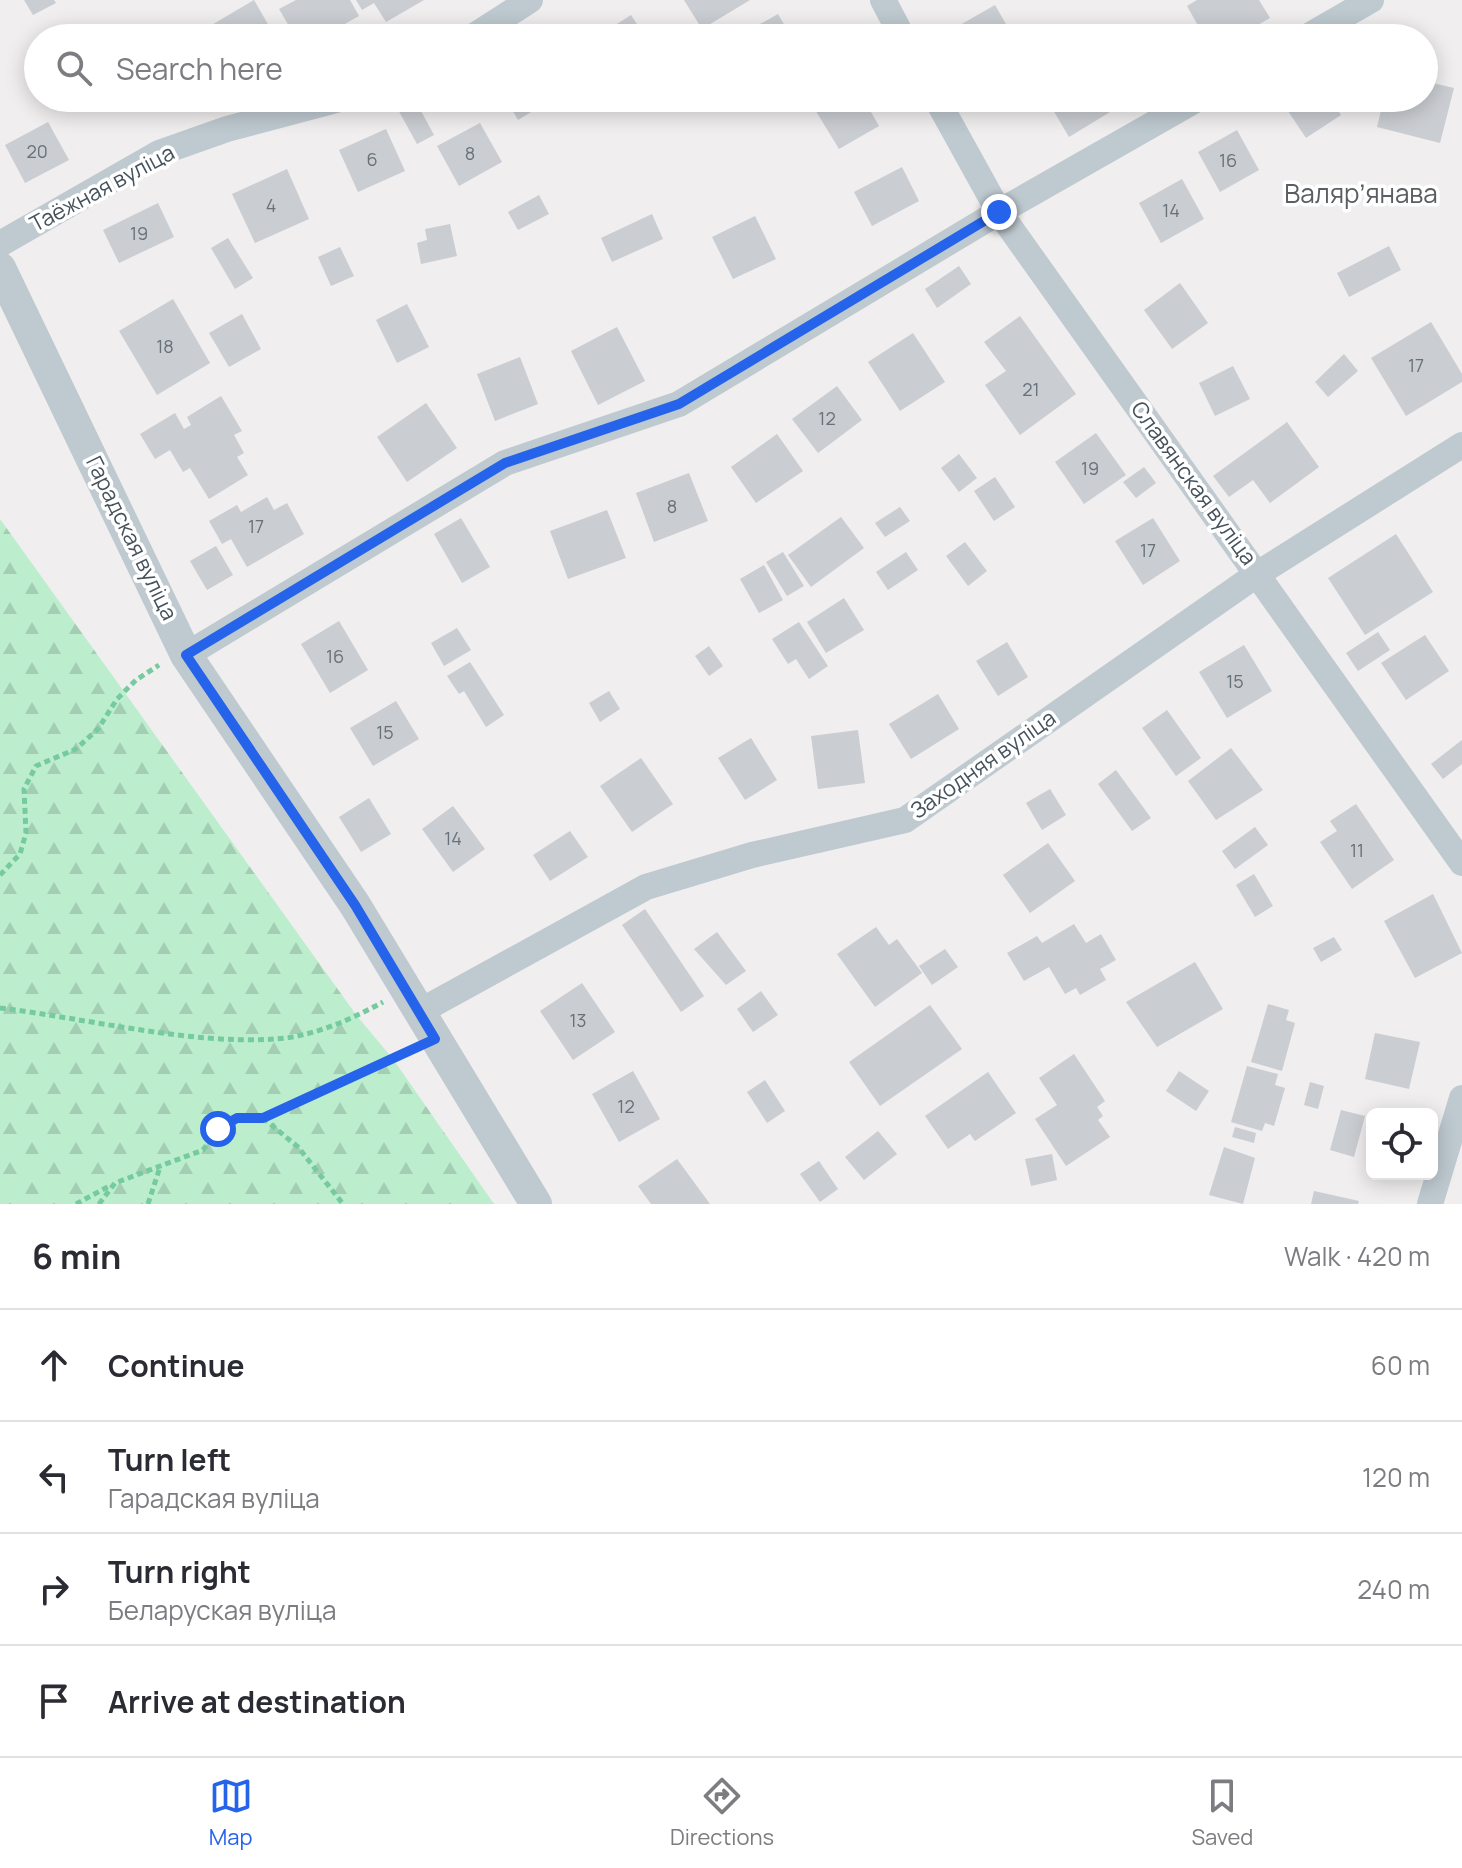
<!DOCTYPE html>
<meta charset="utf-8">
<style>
body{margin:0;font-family:Manrope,sans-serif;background:#f2f2f3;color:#2b2b33}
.controls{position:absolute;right:24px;bottom:24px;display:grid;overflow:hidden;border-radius:12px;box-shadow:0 4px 20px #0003}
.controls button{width:72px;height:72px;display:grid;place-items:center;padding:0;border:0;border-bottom:2px solid #e1e1e2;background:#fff;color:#2b2b33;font:40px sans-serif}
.stop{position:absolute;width:24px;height:24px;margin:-18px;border:6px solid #2563eb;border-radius:50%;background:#fff}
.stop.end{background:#2563eb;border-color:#fff;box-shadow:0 2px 8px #0008}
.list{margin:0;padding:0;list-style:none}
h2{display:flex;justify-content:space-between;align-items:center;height:104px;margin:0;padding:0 32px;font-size:34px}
h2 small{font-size:26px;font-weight:400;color:#7c7c81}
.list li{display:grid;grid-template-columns:52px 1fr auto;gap:24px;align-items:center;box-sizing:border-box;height:112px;padding:0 32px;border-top:2px solid #e1e1e2}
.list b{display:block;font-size:30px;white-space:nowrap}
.list p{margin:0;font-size:26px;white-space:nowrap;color:#7c7c81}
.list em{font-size:26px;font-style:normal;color:#7c7c81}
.icon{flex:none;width:44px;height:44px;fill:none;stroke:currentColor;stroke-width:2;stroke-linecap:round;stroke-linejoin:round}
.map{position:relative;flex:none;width:1462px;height:1204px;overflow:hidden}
.search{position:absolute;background:#fff;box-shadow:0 4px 20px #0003;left:24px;right:24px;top:24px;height:88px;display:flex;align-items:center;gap:20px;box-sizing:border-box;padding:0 28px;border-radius:44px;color:#7c7c81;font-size:30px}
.sheet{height:552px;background:#fff}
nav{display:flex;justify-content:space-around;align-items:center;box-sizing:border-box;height:112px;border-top:2px solid #e1e1e2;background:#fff;font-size:22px;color:#7c7c81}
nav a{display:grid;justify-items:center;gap:4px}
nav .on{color:#2563eb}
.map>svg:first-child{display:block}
</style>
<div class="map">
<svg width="1462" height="1204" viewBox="0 0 1462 1204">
<defs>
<pattern id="forest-firs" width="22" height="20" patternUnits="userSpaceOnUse" patternTransform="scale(2)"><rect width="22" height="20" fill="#bceece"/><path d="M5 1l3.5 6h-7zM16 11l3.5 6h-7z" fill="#a3ceb3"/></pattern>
</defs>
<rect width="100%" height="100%" fill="#f0eeee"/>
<!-- forest -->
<path fill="url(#forest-firs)" d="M 0,519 L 357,1016 L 393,1059 L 494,1204 L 0,1204 Z"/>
<!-- building -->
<g fill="#cacdd2">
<path d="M 24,0 L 54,0 L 56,3 L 33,15 Z"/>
<path d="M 254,0 L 276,38 L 217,38 L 210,26 Z"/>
<path d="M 296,0 L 350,0 L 359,16 L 320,38 L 296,38 L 279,9 Z"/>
<path d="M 356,0 L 424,0 L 386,22 L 374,3 L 362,10 Z"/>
<path d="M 684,0 L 750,0 L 702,29 Z"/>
<path d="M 1197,0 L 1259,0 L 1270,18 L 1235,38 L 1205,38 L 1187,6 Z"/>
<path d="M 995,5 L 1014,38 L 967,38 L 960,25 Z"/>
<path d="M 778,14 L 792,38 L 745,38 L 742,34 Z"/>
<path d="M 631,15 L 646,38 L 595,38 Z"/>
<path d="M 174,26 L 182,38 L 156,38 Z"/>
<path d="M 1424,81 L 1454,88 L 1440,143 L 1377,127 L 1384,98 L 1424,98 Z"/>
<path d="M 414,98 L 434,135 L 417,144 L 396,106 Z"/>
<path d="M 505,98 L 554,98 L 518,120 Z"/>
<path d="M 819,98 L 863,98 L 879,126 L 839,149 L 811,103 Z"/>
<path d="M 1046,98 L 1108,98 L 1115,109 L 1069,137 Z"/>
<path d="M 1301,98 L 1330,98 L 1341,115 L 1306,138 L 1286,108 Z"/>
<path d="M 48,122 L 69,160 L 25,183 L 5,145 Z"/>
<path d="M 480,123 L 502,162 L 459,186 L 437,146 Z"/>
<path d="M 386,129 L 405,171 L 358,192 L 339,150 Z"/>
<path d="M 1237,130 L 1259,170 L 1220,192 L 1198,152 Z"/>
<path d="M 902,167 L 919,201 L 872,226 L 854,192 Z"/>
<path d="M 287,169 L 309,219 L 255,243 L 232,194 Z"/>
<path d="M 1182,179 L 1204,219 L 1161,243 L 1139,203 Z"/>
<path d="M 539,195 L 549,214 L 518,230 L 508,212 Z"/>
<path d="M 158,203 L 174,237 L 119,263 L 103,230 Z"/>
<path d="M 652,214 L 663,239 L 612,262 L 601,238 Z"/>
<path d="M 755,216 L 776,259 L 733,279 L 712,237 Z"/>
<path d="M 450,224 L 457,256 L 421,264 L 417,243 L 427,240 L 425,229 Z"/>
<path d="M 228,238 L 253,278 L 235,289 L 211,248 Z"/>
<path d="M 1389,246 L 1401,270 L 1349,297 L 1337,273 Z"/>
<path d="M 340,247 L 354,276 L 331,286 L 318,257 Z"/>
<path d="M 959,266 L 971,284 L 937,308 L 925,289 Z"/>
<path d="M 1180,283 L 1208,323 L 1172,349 L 1144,310 Z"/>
<path d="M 173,299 L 210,363 L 157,395 L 119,331 Z"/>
<path d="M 407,304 L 429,347 L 397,363 L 376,320 Z"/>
<path d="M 242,314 L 261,349 L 229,367 L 209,333 Z"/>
<path d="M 1020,316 L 1076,394 L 1020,435 L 985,385 L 1006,371 L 984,342 Z"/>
<path d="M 1431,322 L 1462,374 L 1462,382 L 1406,416 L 1371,358 Z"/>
<path d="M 617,327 L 645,381 L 598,405 L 571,351 Z"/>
<path d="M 913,333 L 945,382 L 900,411 L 868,362 Z"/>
<path d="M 1344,354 L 1358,371 L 1328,397 L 1315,382 Z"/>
<path d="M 520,357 L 538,404 L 495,421 L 477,374 Z"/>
<path d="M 1233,366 L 1250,399 L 1215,416 L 1199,383 Z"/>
<path d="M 837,386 L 862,420 L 818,453 L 792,419 Z"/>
<path d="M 221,396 L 242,431 L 234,435 L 244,453 L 237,457 L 248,475 L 209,499 L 190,468 L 183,472 L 170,450 L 155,459 L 140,434 L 175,413 L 184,429 L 191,425 L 187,417 Z"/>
<path d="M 426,403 L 457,448 L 407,482 L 377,437 Z"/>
<path d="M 1287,422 L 1319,467 L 1270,503 L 1253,480 L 1229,497 L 1213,476 Z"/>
<path d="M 1096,433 L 1126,475 L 1084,504 L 1055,462 Z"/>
<path d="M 777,434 L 803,471 L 756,503 L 731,467 Z"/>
<path d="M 959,454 L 977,478 L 959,492 L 941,468 Z"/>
<path d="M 1144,467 L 1156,483 L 1136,498 L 1123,482 Z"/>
<path d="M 689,473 L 708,521 L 654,542 L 636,493 Z"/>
<path d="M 995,477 L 1015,507 L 994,521 L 974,491 Z"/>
<path d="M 267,497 L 274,510 L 287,503 L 304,534 L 247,567 L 231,539 L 222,544 L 209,521 L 237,505 L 241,512 Z"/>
<path d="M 900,507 L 910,521 L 885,537 L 875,523 Z"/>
<path d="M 607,510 L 626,558 L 568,579 L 550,531 Z"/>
<path d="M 841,517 L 864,548 L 811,587 L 788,555 Z"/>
<path d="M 461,518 L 490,567 L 462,583 L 434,534 Z"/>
<path d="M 1153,518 L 1180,561 L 1143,585 L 1115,541 Z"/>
<path d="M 1396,534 L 1433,592 L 1365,635 L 1328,578 Z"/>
<path d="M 965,542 L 987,571 L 968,586 L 946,556 Z"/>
<path d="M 216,546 L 233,575 L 207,590 L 190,561 Z"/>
<path d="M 783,552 L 804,586 L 787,596 L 766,562 Z"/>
<path d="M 906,552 L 918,570 L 888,590 L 876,572 Z"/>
<path d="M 764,565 L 783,600 L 759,613 L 740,579 Z"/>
<path d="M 844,598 L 864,630 L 826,653 L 807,622 Z"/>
<path d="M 339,621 L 368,670 L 330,693 L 301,644 Z"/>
<path d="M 799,622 L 828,666 L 809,679 L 796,659 L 788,664 L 772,639 Z"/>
<path d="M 457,628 L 471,650 L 444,666 L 431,643 Z"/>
<path d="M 1378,632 L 1390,650 L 1358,671 L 1346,653 Z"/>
<path d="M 1425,635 L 1449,671 L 1406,700 L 1381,663 Z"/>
<path d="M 1007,642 L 1028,677 L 998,696 L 976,661 Z"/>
<path d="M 1244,645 L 1272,691 L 1227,718 L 1199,672 Z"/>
<path d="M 709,646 L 723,666 L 709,676 L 695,656 Z"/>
<path d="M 470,662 L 504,715 L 486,727 L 464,691 L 459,694 L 447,676 Z"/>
<path d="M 609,691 L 620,709 L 600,722 L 589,703 Z"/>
<path d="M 938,694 L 959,729 L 911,759 L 889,724 Z"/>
<path d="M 396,701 L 419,739 L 373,766 L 350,728 Z"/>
<path d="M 1167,710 L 1201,758 L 1176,776 L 1142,728 Z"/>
<path d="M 858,730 L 865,783 L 818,789 L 811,736 Z"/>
<path d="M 751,738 L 777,780 L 745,800 L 718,758 Z"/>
<path d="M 1462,740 L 1462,764 L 1443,779 L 1431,764 Z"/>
<path d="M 1231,748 L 1263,790 L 1216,820 L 1188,781 Z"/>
<path d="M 641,758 L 673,804 L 632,832 L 600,786 Z"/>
<path d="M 1116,770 L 1151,818 L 1132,831 L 1098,784 Z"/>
<path d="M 1050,789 L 1066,815 L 1042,830 L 1026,803 Z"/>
<path d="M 369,798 L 391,834 L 361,852 L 339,817 Z"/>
<path d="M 1356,804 L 1394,860 L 1352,889 L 1320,842 L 1337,831 L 1330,821 Z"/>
<path d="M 453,806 L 485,849 L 453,872 L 422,829 Z"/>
<path d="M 1255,827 L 1268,845 L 1235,869 L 1222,851 Z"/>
<path d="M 570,831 L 588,857 L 550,881 L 533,855 Z"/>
<path d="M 1048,843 L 1075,881 L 1030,913 L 1003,875 Z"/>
<path d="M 1254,874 L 1273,906 L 1255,917 L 1236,885 Z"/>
<path d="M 1433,894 L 1462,953 L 1415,978 L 1384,921 Z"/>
<path d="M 645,909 L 704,996 L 681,1012 L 622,925 Z"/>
<path d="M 1074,924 L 1086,943 L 1101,934 L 1116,960 L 1100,969 L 1106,980 L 1080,995 L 1076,988 L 1065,994 L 1049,967 L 1024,981 L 1007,953 L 1037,936 L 1042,943 Z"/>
<path d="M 876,927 L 889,945 L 897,939 L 922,973 L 875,1007 L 837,954 Z"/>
<path d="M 717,932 L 746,971 L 726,985 L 694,949 Z"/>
<path d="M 1334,937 L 1342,950 L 1321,962 L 1313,948 Z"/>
<path d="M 945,949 L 958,967 L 932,985 L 919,966 Z"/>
<path d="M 1195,962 L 1223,1009 L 1157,1047 L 1126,1002 Z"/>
<path d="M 582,983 L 615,1032 L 573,1060 L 540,1011 Z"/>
<path d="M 761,991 L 778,1015 L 753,1032 L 737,1009 Z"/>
<path d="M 1268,1004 L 1289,1010 L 1286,1020 L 1295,1023 L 1282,1071 L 1251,1062 Z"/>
<path d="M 930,1005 L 962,1049 L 880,1106 L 849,1062 Z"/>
<path d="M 1375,1033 L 1420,1042 L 1409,1089 L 1365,1079 Z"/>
<path d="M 1074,1054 L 1105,1101 L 1097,1107 L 1103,1116 L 1098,1120 L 1110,1137 L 1066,1166 L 1035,1119 L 1057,1105 L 1039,1078 Z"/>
<path d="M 1247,1066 L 1278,1074 L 1275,1085 L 1285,1088 L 1274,1126 L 1265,1123 L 1262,1131 L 1231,1122 Z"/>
<path d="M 633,1071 L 660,1119 L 619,1142 L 592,1094 Z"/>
<path d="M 1179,1071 L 1209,1091 L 1196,1111 L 1166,1091 Z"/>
<path d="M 988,1072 L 1016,1113 L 975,1141 L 970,1134 L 948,1149 L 925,1116 Z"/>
<path d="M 765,1080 L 785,1111 L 767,1123 L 747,1092 Z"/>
<path d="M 1310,1082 L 1324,1086 L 1318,1109 L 1304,1105 Z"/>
<path d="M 1341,1110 L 1365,1116 L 1354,1157 L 1330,1150 Z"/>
<path d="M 1235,1127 L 1256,1133 L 1254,1143 L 1232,1137 Z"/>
<path d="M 878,1131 L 897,1154 L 864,1180 L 845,1157 Z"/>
<path d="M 1224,1147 L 1255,1158 L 1243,1204 L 1209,1195 Z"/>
<path d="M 1052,1154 L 1057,1180 L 1031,1186 L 1025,1159 Z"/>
<path d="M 677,1159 L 710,1204 L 651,1204 L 638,1186 Z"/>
<path d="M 819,1161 L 838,1189 L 820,1202 L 800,1174 Z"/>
<path d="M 1314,1191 L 1359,1201 L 1358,1204 L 1311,1204 Z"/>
</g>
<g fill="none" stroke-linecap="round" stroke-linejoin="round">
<!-- path -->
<g stroke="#75cb9e" stroke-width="5" stroke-dasharray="6 4" stroke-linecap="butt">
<path d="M 0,875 L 20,854 L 26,833 L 24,789 L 36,766 L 76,749 L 98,729 L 117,699 L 136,680 L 159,665"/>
<path d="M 0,1008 C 84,1018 192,1045 274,1039 C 312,1037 350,1020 383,1002"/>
<path d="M 263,1118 L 298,1147 L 343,1204"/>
<path d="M 76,1204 L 111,1185"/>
<path d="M 99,1204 L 115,1183 L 203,1150 L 218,1129 L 237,1118 L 263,1118 L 413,1049"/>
<path d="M 148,1204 L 160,1167"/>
</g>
<!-- minor -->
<g stroke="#bec9d0" stroke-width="26">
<path d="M 883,0 L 903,38"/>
<path d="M 471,38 L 530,0"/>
<path d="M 1305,38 L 1371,0"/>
<path d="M 936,98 L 999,212 L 1462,863"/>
<path d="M 0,244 L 159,153 L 227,129 L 344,98"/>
<path d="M 186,655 L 505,463 L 679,404 L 999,212 L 1199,98"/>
<path d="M 419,1012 L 646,887 L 752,855 L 905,820 L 1259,573 L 1462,445"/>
<path d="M 1430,1204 L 1462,1098"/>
</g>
<!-- tertiary -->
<path stroke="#bec9d0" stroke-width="32" d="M 0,268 L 186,655 L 355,905 L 536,1204"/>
</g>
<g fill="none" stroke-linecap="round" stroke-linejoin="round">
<!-- route -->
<path stroke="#2563eb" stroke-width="10" d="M 218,1129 L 237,1118 L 263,1118 L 435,1039 L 355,905 L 186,655 L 505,463 L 679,404 L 999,212"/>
</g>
<g text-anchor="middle" stroke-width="7" stroke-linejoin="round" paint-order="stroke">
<!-- number labels -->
<g font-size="18" fill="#677179">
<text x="37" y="158">20</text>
<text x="470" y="160">8</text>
<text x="372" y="166">6</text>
<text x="1228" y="167">16</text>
<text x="271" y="212">4</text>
<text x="1171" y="217">14</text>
<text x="139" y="240">19</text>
<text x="165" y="353">18</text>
<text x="1416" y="372">17</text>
<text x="1031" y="396">21</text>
<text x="827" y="425">12</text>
<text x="1090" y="475">19</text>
<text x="672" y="513">8</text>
<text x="256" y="533">17</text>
<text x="1148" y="557">17</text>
<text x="335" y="663">16</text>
<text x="1235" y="688">15</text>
<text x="385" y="739">15</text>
<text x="453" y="845">14</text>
<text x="1357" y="857">11</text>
<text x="578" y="1027">13</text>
<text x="626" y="1113">12</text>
</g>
<!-- street labels -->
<g font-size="22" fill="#46525b" stroke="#fff">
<text transform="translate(102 188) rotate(-28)" y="8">Таёжная вуліца</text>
<text transform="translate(1194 483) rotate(54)" y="8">Славянская вуліца</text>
<text transform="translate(132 538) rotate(64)" y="8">Гарадская вуліца</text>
<text transform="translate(983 764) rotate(-35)" y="8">Заходняя вуліца</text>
</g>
<!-- quarter labels -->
<g font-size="26" fill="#5a5e62" stroke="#fff">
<text x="1361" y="203">Валярʼянава</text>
</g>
</g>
</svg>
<div class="controls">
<button><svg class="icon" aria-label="locate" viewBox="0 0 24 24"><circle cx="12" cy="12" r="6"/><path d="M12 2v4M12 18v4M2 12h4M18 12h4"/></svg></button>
</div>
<div class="stop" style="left:218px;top:1129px"></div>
<div class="stop end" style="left:999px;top:212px"></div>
<div class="search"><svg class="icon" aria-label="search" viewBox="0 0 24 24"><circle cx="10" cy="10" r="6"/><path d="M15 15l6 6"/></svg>Search here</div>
</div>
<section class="sheet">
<h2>6 min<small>Walk · 420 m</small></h2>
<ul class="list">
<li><svg class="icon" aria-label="ahead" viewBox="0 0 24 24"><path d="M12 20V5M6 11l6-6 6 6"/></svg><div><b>Continue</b></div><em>60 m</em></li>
<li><svg class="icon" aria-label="left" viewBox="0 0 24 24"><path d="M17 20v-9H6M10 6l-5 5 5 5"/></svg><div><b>Turn left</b><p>Гарадская вуліца</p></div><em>120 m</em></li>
<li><svg class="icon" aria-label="right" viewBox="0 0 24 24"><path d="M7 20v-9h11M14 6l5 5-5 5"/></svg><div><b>Turn right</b><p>Беларуская вуліца</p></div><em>240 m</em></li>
<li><svg class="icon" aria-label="arrive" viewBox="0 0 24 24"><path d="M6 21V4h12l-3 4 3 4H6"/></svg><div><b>Arrive at destination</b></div></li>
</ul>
</section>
<nav>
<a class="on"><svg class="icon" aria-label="map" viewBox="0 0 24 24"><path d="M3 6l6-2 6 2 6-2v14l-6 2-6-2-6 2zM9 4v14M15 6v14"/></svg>Map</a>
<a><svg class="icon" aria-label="directions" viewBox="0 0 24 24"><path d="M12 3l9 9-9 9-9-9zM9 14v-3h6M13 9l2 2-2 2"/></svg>Directions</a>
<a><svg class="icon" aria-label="saved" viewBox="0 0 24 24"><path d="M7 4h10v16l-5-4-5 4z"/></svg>Saved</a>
</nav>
